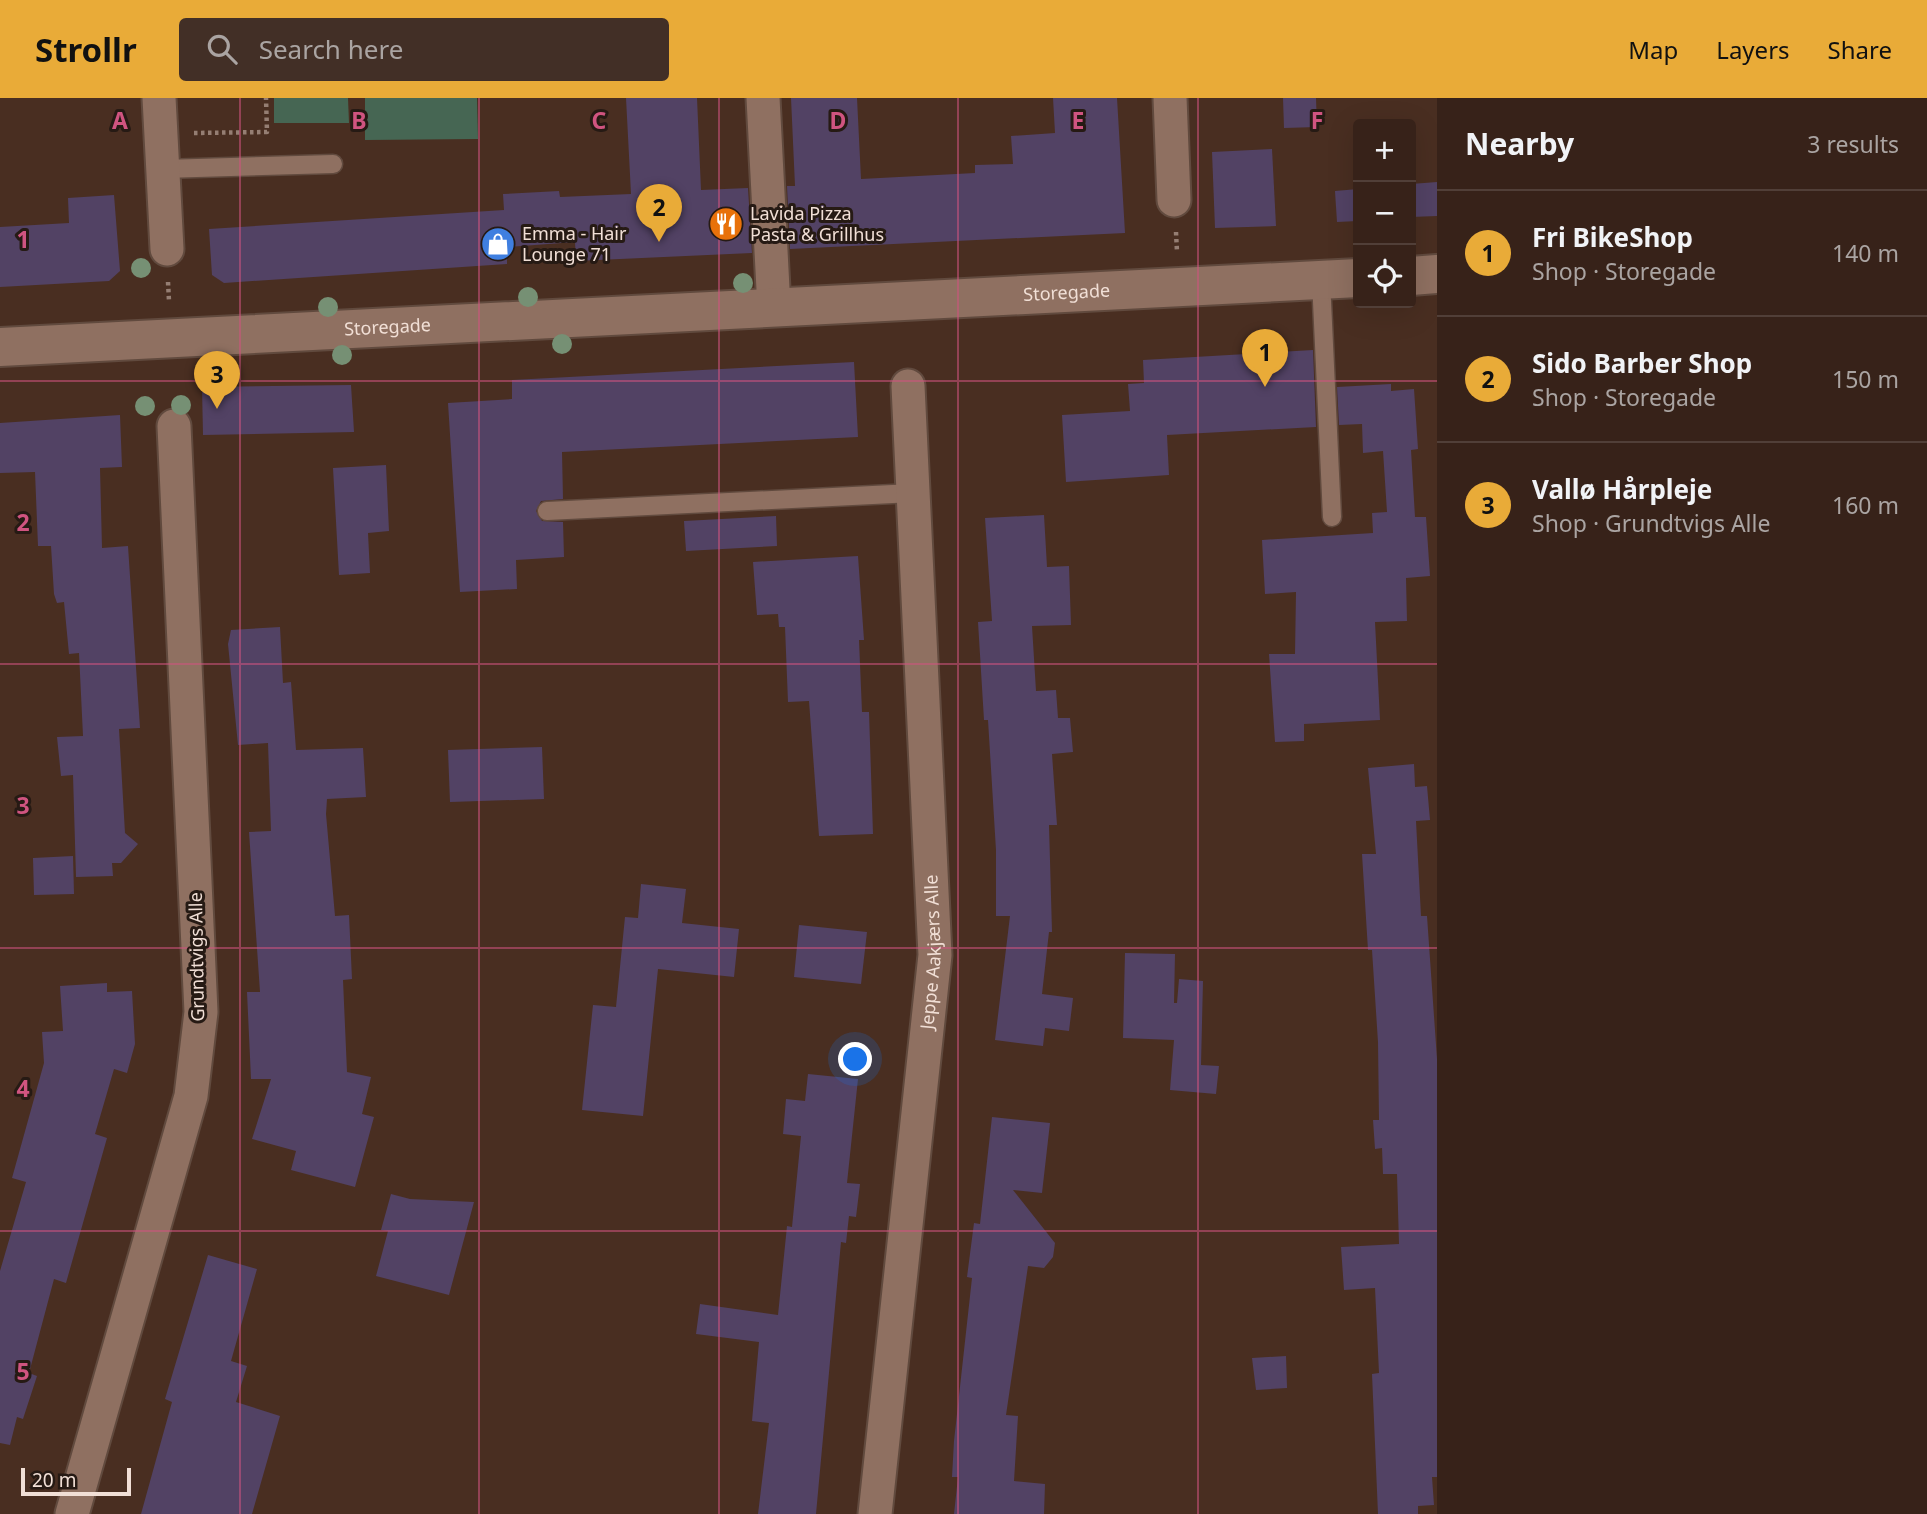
<!DOCTYPE html>
<meta charset="utf-8">
<style>
body{margin:0;font-family:"Noto Sans",sans-serif;background:#422f26;color:#f1f3f6}
.controls{position:absolute;right:21px;top:21px;display:grid;overflow:hidden;border-radius:7px;box-shadow:0 7px 28px #0002}
.controls button{width:63px;height:63px;display:grid;place-items:center;padding:0;border:0;border-bottom:2px solid #513f38;background:#372219;color:#f1f3f6;font:35px sans-serif}
.scale{position:absolute;left:21px;bottom:18px;width:110px;box-sizing:border-box;padding-left:7px;border:4px solid #f1dfd6;border-top:0;font-size:19px;line-height:24px;white-space:nowrap;color:#f1dfd6;-webkit-text-stroke:5px #261a14;paint-order:stroke}
.you{position:absolute;left:856px;top:962px;width:24px;height:24px;margin:-18px;border:5px solid #fff;border-radius:50%;background:#1a73e8;box-shadow:0 0 0 10px #1a73e833}
.badge{display:grid;place-items:center;width:46px;height:46px;border-radius:50%;background:#e9ab38;color:#111;font-size:23px;font-weight:700}
.pin{position:absolute;translate:-50% -58px;filter:drop-shadow(0 2px 4px #0008)}
.pin::after{content:'';position:absolute;top:37px;width:24px;height:21px;background:inherit;clip-path:polygon(0 0,100% 0,50% 100%)}
.list{margin:0;padding:0;list-style:none}
h2{display:flex;justify-content:space-between;align-items:center;height:91px;margin:0;padding:0 28px;font-size:30px}
h2 small{font-size:23px;font-weight:400;color:#aaa4a2}
.list li{display:grid;grid-template-columns:46px 1fr auto;gap:21px;align-items:center;box-sizing:border-box;height:126px;padding:0 28px;border-top:2px solid #513f38}
.list b{display:block;font-size:26px;white-space:nowrap}
.list p{margin:0;font-size:23px;white-space:nowrap;color:#aaa4a2}
.list em{font-size:23px;font-style:normal;color:#aaa4a2}
.icon{flex:none;width:38px;height:38px;fill:none;stroke:currentColor;stroke-width:2;stroke-linecap:round;stroke-linejoin:round}
.map{position:relative;flex:none;width:1437px;height:1416px;overflow:hidden}
header{display:flex;align-items:center;gap:42px;box-sizing:border-box;height:98px;padding:0 35px;background:#e9ab38;color:#111}
header strong{font-size:33px}
nav{display:flex;gap:38px;margin-inline-start:auto;font-size:24px}
.search{width:490px;height:63px;background:#422f26;display:flex;align-items:center;gap:18px;box-sizing:border-box;padding:0 24px;border-radius:7px;color:#aaa4a2;font-size:26px}
main{display:flex}
aside{flex:1;background:#372219}
.map>svg:first-child{display:block}
</style>
<header>
<strong>Strollr</strong>
<div class="search"><svg class="icon" aria-label="search" viewBox="0 0 24 24"><circle cx="10" cy="10" r="6"/><path d="M15 15l6 6"/></svg>Search here</div>
<nav><a>Map</a><a>Layers</a><a>Share</a></nav>
</header>
<main>
<div class="map">
<svg width="1437" height="1416" viewBox="0 0 1437 1416">
<rect width="100%" height="100%" fill="#492e21"/>
<!-- green -->
<g fill="#466653">
<path d="M 274,0 L 348,0 L 349,25 L 274,25 Z"/>
<path d="M 365,0 L 477,0 L 478,41 L 365,42 Z"/>
</g>
<!-- building -->
<g fill="#524264">
<path d="M 626,0 L 697,0 L 701,92 L 748,90 L 752,155 L 576,163 L 575,144 L 507,149 L 507,166 L 224,185 L 212,177 L 209,131 L 504,112 L 503,96 L 559,93 L 560,99 L 631,96 Z"/>
<path d="M 791,0 L 857,0 L 861,81 L 975,75 L 975,67 L 1013,66 L 1011,38 L 1055,35 L 1053,0 L 1117,0 L 1125,135 L 790,151 L 787,88 L 795,88 Z"/>
<path d="M 1283,0 L 1316,0 L 1317,29 L 1284,30 Z"/>
<path d="M 1272,51 L 1276,128 L 1215,130 L 1212,54 Z"/>
<path d="M 1437,84 L 1437,118 L 1411,119 L 1411,86 Z"/>
<path d="M 1358,91 L 1358,123 L 1337,124 L 1335,93 Z"/>
<path d="M 114,97 L 120,173 L 109,183 L 0,189 L 0,129 L 69,125 L 68,100 Z"/>
<path d="M 1313,252 L 1316,329 L 1167,337 L 1169,377 L 1066,384 L 1062,317 L 1130,313 L 1128,286 L 1144,285 L 1143,262 Z"/>
<path d="M 854,264 L 858,339 L 562,354 L 563,401 L 541,403 L 536,413 L 542,423 L 563,424 L 564,459 L 516,462 L 517,491 L 460,494 L 448,305 L 512,301 L 512,282 Z"/>
<path d="M 1391,286 L 1391,293 L 1414,291 L 1418,351 L 1411,352 L 1415,419 L 1426,419 L 1430,478 L 1406,480 L 1407,523 L 1375,524 L 1380,622 L 1304,626 L 1304,643 L 1275,644 L 1269,556 L 1295,556 L 1296,494 L 1265,496 L 1262,442 L 1373,435 L 1372,415 L 1387,414 L 1383,353 L 1363,355 L 1362,326 L 1339,327 L 1337,289 Z"/>
<path d="M 351,287 L 354,334 L 203,337 L 202,289 Z"/>
<path d="M 120,317 L 122,369 L 100,370 L 102,450 L 128,448 L 140,630 L 119,631 L 125,735 L 138,746 L 121,765 L 112,765 L 113,778 L 76,779 L 73,677 L 61,678 L 57,639 L 83,638 L 79,555 L 69,556 L 64,504 L 57,505 L 54,496 L 51,448 L 38,448 L 35,374 L 0,375 L 0,325 Z"/>
<path d="M 386,367 L 389,433 L 368,435 L 370,475 L 339,477 L 333,370 Z"/>
<path d="M 1044,417 L 1047,469 L 1069,468 L 1071,527 L 1032,528 L 1036,593 L 1056,592 L 1058,620 L 1070,620 L 1073,654 L 1052,656 L 1057,727 L 1049,727 L 1052,834 L 1049,834 L 1042,896 L 1073,900 L 1069,933 L 1045,930 L 1043,948 L 995,942 L 1010,818 L 996,818 L 996,752 L 988,622 L 984,622 L 978,524 L 992,523 L 985,420 Z"/>
<path d="M 776,418 L 777,448 L 686,453 L 684,423 Z"/>
<path d="M 858,458 L 864,542 L 859,542 L 862,614 L 869,614 L 873,736 L 819,738 L 809,603 L 788,604 L 785,529 L 779,529 L 778,516 L 757,517 L 753,464 Z"/>
<path d="M 280,529 L 283,585 L 291,584 L 296,652 L 363,650 L 366,699 L 327,701 L 326,716 L 335,818 L 349,817 L 352,881 L 343,882 L 347,974 L 371,979 L 362,1016 L 374,1019 L 355,1089 L 291,1072 L 296,1053 L 252,1041 L 271,981 L 251,981 L 247,894 L 260,894 L 249,734 L 271,733 L 268,645 L 238,647 L 228,546 L 231,532 Z"/>
<path d="M 542,649 L 544,701 L 450,704 L 448,652 Z"/>
<path d="M 1414,666 L 1415,689 L 1427,688 L 1430,722 L 1416,723 L 1421,818 L 1427,818 L 1437,961 L 1437,1379 L 1432,1379 L 1434,1407 L 1418,1408 L 1418,1416 L 1378,1416 L 1372,1276 L 1379,1275 L 1375,1190 L 1344,1192 L 1341,1149 L 1399,1146 L 1397,1076 L 1383,1076 L 1382,1050 L 1375,1051 L 1373,1022 L 1379,1022 L 1378,944 L 1372,852 L 1368,852 L 1362,756 L 1376,756 L 1368,670 Z"/>
<path d="M 73,758 L 74,796 L 34,797 L 33,760 Z"/>
<path d="M 641,786 L 686,791 L 682,825 L 739,831 L 734,879 L 658,871 L 643,1018 L 582,1012 L 593,907 L 616,909 L 625,819 L 638,820 Z"/>
<path d="M 799,827 L 867,834 L 861,886 L 794,879 Z"/>
<path d="M 1125,855 L 1175,856 L 1174,905 L 1177,905 L 1179,881 L 1203,883 L 1201,967 L 1219,968 L 1216,996 L 1170,992 L 1174,942 L 1123,940 Z"/>
<path d="M 107,885 L 107,894 L 132,893 L 135,946 L 127,975 L 114,971 L 95,1036 L 107,1040 L 66,1185 L 54,1181 L 29,1275 L 37,1278 L 23,1321 L 17,1319 L 10,1347 L 0,1345 L 0,1173 L 26,1084 L 12,1080 L 44,965 L 42,934 L 63,933 L 60,888 Z"/>
<path d="M 808,976 L 858,981 L 847,1085 L 860,1086 L 856,1119 L 849,1118 L 846,1145 L 841,1144 L 816,1416 L 758,1416 L 769,1325 L 752,1323 L 759,1244 L 696,1236 L 700,1206 L 778,1217 L 787,1128 L 792,1129 L 801,1038 L 783,1036 L 786,1001 L 805,1003 Z"/>
<path d="M 992,1019 L 1050,1025 L 1042,1095 L 1013,1092 L 1055,1145 L 1053,1159 L 1044,1170 L 1028,1168 L 1006,1317 L 1018,1318 L 1014,1383 L 1045,1386 L 1044,1416 L 954,1416 L 958,1379 L 952,1379 L 954,1343 L 972,1180 L 967,1179 L 974,1125 L 980,1126 Z"/>
<path d="M 391,1096 L 410,1101 L 474,1104 L 449,1197 L 376,1178 L 388,1133 L 381,1132 Z"/>
<path d="M 208,1157 L 257,1171 L 231,1263 L 247,1268 L 236,1304 L 280,1318 L 252,1416 L 141,1416 L 172,1304 L 165,1301 Z"/>
<path d="M 1286,1258 L 1287,1290 L 1256,1292 L 1252,1260 Z"/>
</g>
<g fill="none" stroke-linecap="round" stroke-linejoin="round">
<!-- service casing -->
<g stroke="#614a3e" stroke-width="21">
<g id="service">
<path d="M 163,71 L 333,66"/>
<path d="M 1321,182 L 1332,419"/>
<path d="M 547,413 L 913,395"/>
</g>
</g>
<!-- minor casing -->
<g stroke="#614a3e" stroke-width="37">
<g id="minor">
<path d="M 159,0 L 167,151"/>
<path d="M 763,0 L 774,210"/>
<path d="M 1170,0 L 1174,102"/>
<path d="M 72,1416 L 191,998 L 201,914 L 174,328"/>
<path id="s1" d="M 875,1416 L 935,857 L 908,288"/>
</g>
</g>
<!-- tertiary casing -->
<g stroke="#614a3e" stroke-width="42">
<g id="tertiary">
<path d="M 1411,178 L 1437,176"/>
<path id="s2" d="M 0,249 L 1358,180"/>
</g>
</g>
<!-- path -->
<g stroke="#957e73" stroke-width="4.5" stroke-dasharray="3.5 3.5" stroke-linecap="butt">
<path d="M 194,35 L 267,34 L 266,0"/>
<path d="M 1176,134 L 1177,154"/>
<path d="M 168,184 L 169,203"/>
</g>
<!-- service -->
<use href="#service" stroke="#8f7061" stroke-width="18"/>
<!-- minor -->
<use href="#minor" stroke="#8f7061" stroke-width="33"/>
<!-- tertiary -->
<use href="#tertiary" stroke="#8f7061" stroke-width="38"/>
</g>
<!-- trees -->
<g fill="#769074">
<circle cx="141" cy="170" r="10"/>
<circle cx="743" cy="185" r="10"/>
<circle cx="528" cy="199" r="10"/>
<circle cx="328" cy="209" r="10"/>
<circle cx="562" cy="246" r="10"/>
<circle cx="342" cy="257" r="10"/>
<circle cx="181" cy="307" r="10"/>
<circle cx="145" cy="308" r="10"/>
</g>
<!-- grid -->
<path fill="none" stroke="#d05480" stroke-width="2" stroke-opacity="0.55" d="M 240,0 L 240,1416M 479,0 L 479,1416M 719,0 L 719,1416M 958,0 L 958,1416M 1198,0 L 1198,1416M 0,283 L 1437,283M 0,566 L 1437,566M 0,850 L 1437,850M 0,1133 L 1437,1133"/>
<!-- icons -->
<defs>
<g id="restaurant-disc" transform="scale(1.75)"><circle r="9.5" fill="#e8710a" stroke="#261a14"/><path d="M-5-6h1v4h1v-4h1v4h1v-4h1v5L-1.5 .5V6h-2V.5L-5-1ZM5-6V6H3V1.5H1.5Q1.5-4 5-6Z" fill="#fff"/></g>
<g id="shop-disc" transform="scale(1.75)"><circle r="9.5" fill="#3f7fe0" stroke="#261a14"/><path d="M-5-2.5h2.3a2.7 3.5 0 0 1 5.4 0H5L5.5 6h-11ZM-1.5-2.5h3a1.5 2.3 0 0 0-3 0Z" fill="#fff"/></g>
</defs>
<g fill-rule="evenodd">
<use href="#restaurant-disc" x="726" y="126"/>
<use href="#shop-disc" x="498" y="146"/>
</g>
<g text-anchor="middle" stroke-width="6" stroke-linejoin="round" paint-order="stroke">
<!-- poi labels -->
<g font-size="18" fill="#f1dfd6" stroke="#261a14" text-anchor="start">
<text x="750" y="122">Lavida Pizza<tspan x="750" dy="21">Pasta &amp; Grillhus</tspan></text>
<text x="522" y="142">Emma - Hair<tspan x="522" dy="21">Lounge 71</tspan></text>
</g>
<!-- street labels -->
<g font-size="18" fill="#f1dfd6" stroke="#261a14">
<text dy="6" stroke="none"><textPath href="#s2" startOffset="1068">Storegade</textPath></text>
<text dy="6" stroke="none"><textPath href="#s2" startOffset="388">Storegade</textPath></text>
<text dy="6" stroke="none"><textPath href="#s1" startOffset="565">Jeppe Aakjærs Alle</textPath></text>
<text transform="translate(197 859) rotate(-91)" y="6">Grundtvigs Alle</text>
</g>
</g>
<g font-size="23" text-anchor="middle" font-weight="bold" fill="#d05480" stroke="#261a14" stroke-width="6" stroke-linejoin="round" paint-order="stroke">
<text x="120" y="31">A</text>
<text x="359" y="31">B</text>
<text x="599" y="31">C</text>
<text x="838" y="31">D</text>
<text x="1078" y="31">E</text>
<text x="1317" y="31">F</text>
<text x="23" y="150">1</text>
<text x="23" y="433">2</text>
<text x="23" y="716">3</text>
<text x="23" y="999">4</text>
<text x="23" y="1282">5</text>
</g>
</svg>
<div class="controls">
<button>+</button>
<button>−</button>
<button><svg class="icon" aria-label="locate" viewBox="0 0 24 24"><circle cx="12" cy="12" r="6"/><path d="M12 2v4M12 18v4M2 12h4M18 12h4"/></svg></button>
</div>
<div class="scale">20 m</div>
<div class="you"></div>
<div class="pin badge" style="left:1265px;top:289px">1</div>
<div class="pin badge" style="left:659px;top:144px">2</div>
<div class="pin badge" style="left:217px;top:311px">3</div>
</div>
<aside>
<h2>Nearby<small>3 results</small></h2>
<ul class="list">
<li><span class="badge">1</span><div><b>Fri BikeShop</b><p>Shop · Storegade</p></div><em>140 m</em></li>
<li><span class="badge">2</span><div><b>Sido Barber Shop</b><p>Shop · Storegade</p></div><em>150 m</em></li>
<li><span class="badge">3</span><div><b>Vallø Hårpleje</b><p>Shop · Grundtvigs Alle</p></div><em>160 m</em></li>
</ul>
</aside>
</main>
